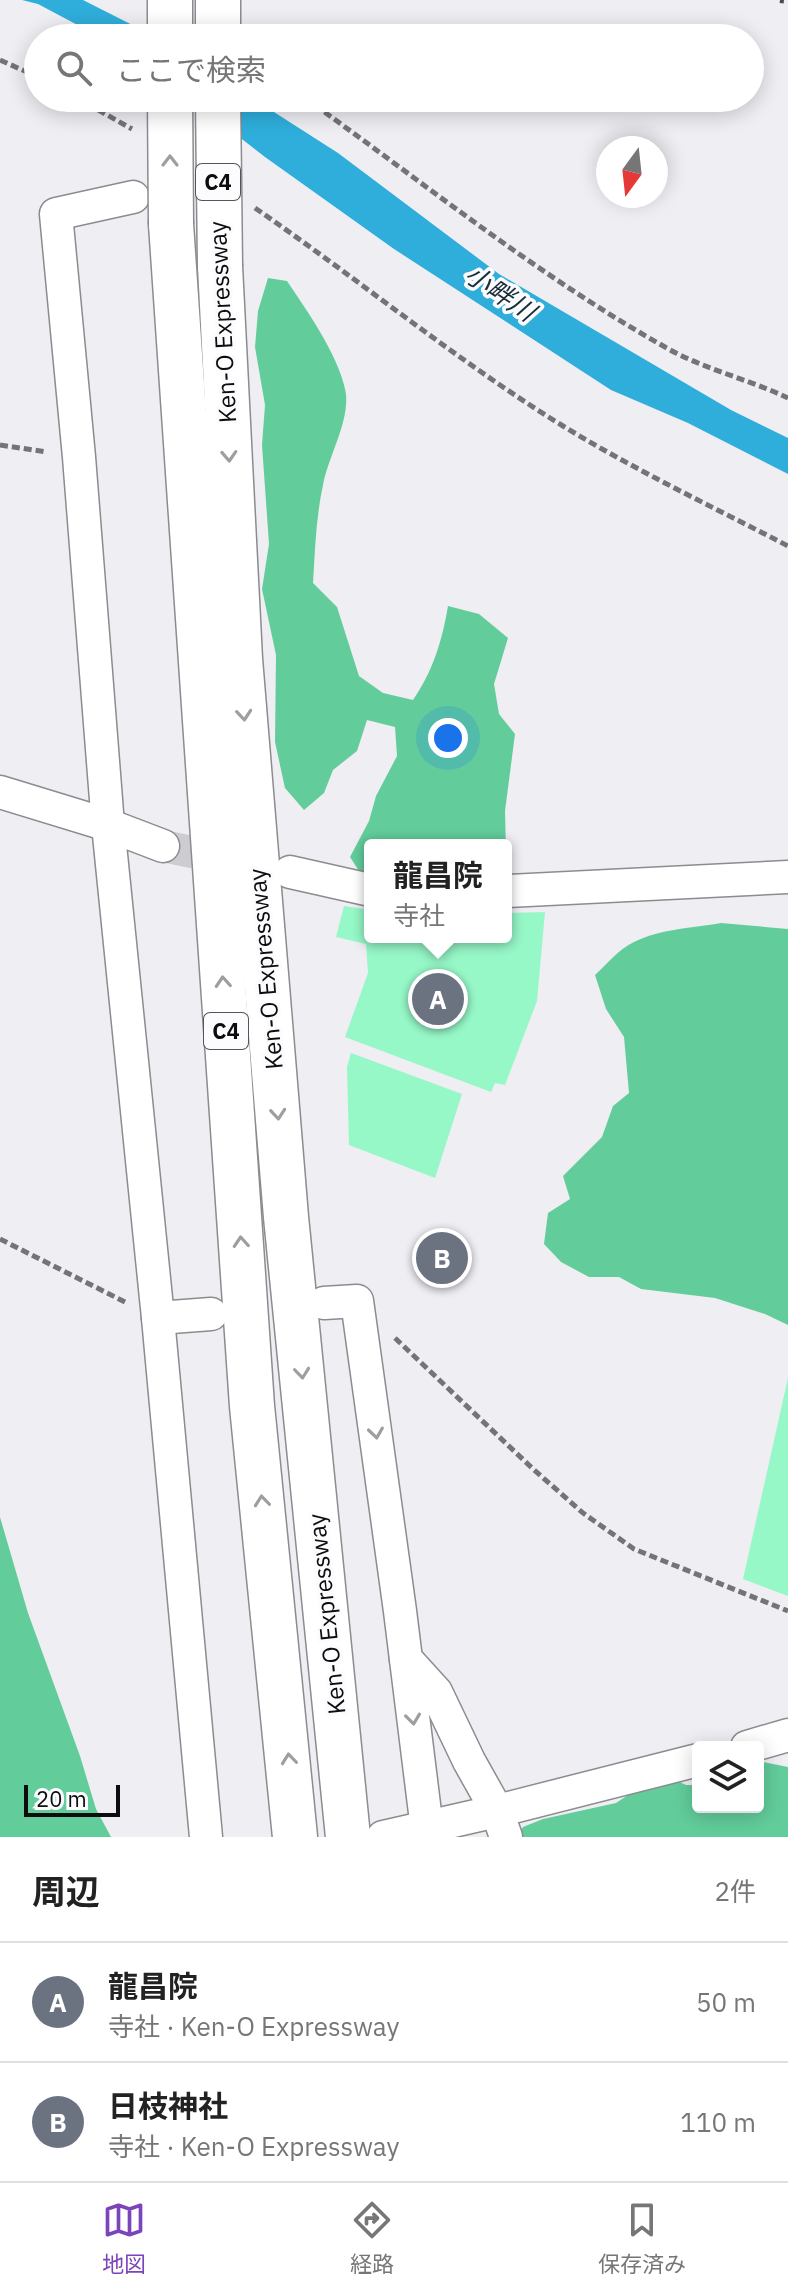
<!DOCTYPE html>
<html lang="ja">
<meta charset="utf-8">
<style>
body{margin:0;font-family:"IBM Plex Sans","Noto Sans JP",sans-serif;background:#f6f6f6;color:#222}
.controls{position:absolute;right:24px;bottom:24px;display:grid;overflow:hidden;border-radius:8px;box-shadow:0 4px 20px #0003}
.controls button{width:72px;height:72px;display:grid;place-items:center;padding:0;border:0;border-bottom:2px solid #e0e0e0;background:#fff;color:#222;font:40px sans-serif}
.compass{position:absolute;left:596px;top:136px;width:72px;height:72px;border-radius:50%;background:#fff;box-shadow:0 4px 20px #0003;rotate:195deg}
.scale{position:absolute;left:24px;bottom:20px;width:96px;box-sizing:border-box;padding-left:8px;border:4px solid #0d0d0e;border-top:0;font-size:22px;line-height:28px;white-space:nowrap;color:#0d0d0e;-webkit-text-stroke:6px #fcfcff;paint-order:stroke}
.you{position:absolute;left:448px;top:738px;width:28px;height:28px;margin:-20px;border:6px solid #fff;border-radius:50%;background:#1a73e8;box-shadow:0 0 0 12px #1a73e833}
.badge{display:grid;place-items:center;width:52px;height:52px;border-radius:50%;background:#7b44bb;color:#fff;font-size:26px;font-weight:700}
.pin{position:absolute;translate:-50% -50%;border:4px solid #fff;box-shadow:0 2px 8px #0006}
.popup{position:absolute;left:364px;top:839px;width:148px;height:104px;box-sizing:border-box;display:grid;place-content:center;border-radius:8px;background:#fff;filter:drop-shadow(0 2px 6px #0005);font-size:26px;white-space:nowrap;color:#767676}
.popup b{font-size:30px;color:#222}
.popup::after{content:'';position:absolute;left:50%;top:100%;margin-left:-16px;border:16px solid transparent;border-top-color:#fff}
.list{margin:0;padding:0;list-style:none}
h2{display:flex;justify-content:space-between;align-items:center;height:104px;margin:0;padding:0 32px;font-size:34px}
h2 small{font-size:26px;font-weight:400;color:#767676}
.list li{display:grid;grid-template-columns:52px 1fr auto;gap:24px;align-items:center;box-sizing:border-box;height:120px;padding:0 32px;border-top:2px solid #e0e0e0}
.list b{display:block;font-size:30px;white-space:nowrap}
.list p{margin:0;font-size:26px;white-space:nowrap;color:#767676}
.list em{font-size:26px;font-style:normal;color:#767676}
.icon{flex:none;width:44px;height:44px;fill:none;stroke:currentColor;stroke-width:2;stroke-linecap:round;stroke-linejoin:round}
.map{position:relative;flex:none;width:788px;height:1837px;overflow:hidden}
.search{position:absolute;background:#fff;box-shadow:0 4px 20px #0003;left:24px;right:24px;top:24px;height:88px;display:flex;align-items:center;gap:20px;box-sizing:border-box;padding:0 28px;border-radius:44px;color:#767676;font-size:30px}
.sheet{height:344px;background:#fff}
nav{display:flex;justify-content:space-around;align-items:center;box-sizing:border-box;height:112px;border-top:2px solid #e0e0e0;background:#fff;font-size:22px;color:#767676}
nav a{display:grid;justify-items:center;gap:4px}
nav .on{color:#7b44bb}
.map>svg:first-child{display:block}
</style>
<div class="map">
<svg width="788" height="1837" viewBox="0 0 788 1837">
<rect width="100%" height="100%" fill="#efeef3"/>
<!-- green -->
<g fill="#96f7c7">
<path d="M 344,906 L 370,910 L 370,937 L 506,937 L 506,913 L 545,912 L 537,1001 L 505,1085 L 495,1083 L 491,1092 L 345,1037 L 368,973 L 366,944 L 336,937 Z"/>
<path d="M 351,1053 L 462,1094 L 435,1178 L 349,1145 L 347,1067 Z"/>
<path d="M 788,1378 L 788,1596 L 743,1579 Z"/>
</g>
<!-- forest -->
<g fill="#62cd9b">
<path d="M 268,278 L 287,281 C 307,311 337,353 345,389 C 352,417 328,457 323,485 C 316,517 315,550 313,583 L 337,607 L 359,676 L 383,693 L 413,700 C 433,671 442,641 448,606 L 479,614 L 508,638 L 494,684 L 499,714 L 515,734 L 505,811 L 506,850 L 506,851 L 506,845 L 370,845 L 370,877 L 363,877 L 350,857 L 369,821 L 376,796 L 397,756 L 395,727 L 367,720 L 357,751 L 333,770 L 324,793 L 304,810 L 285,788 L 275,742 L 276,655 L 262,589 L 269,544 L 262,445 L 265,405 L 255,347 L 258,311 Z"/>
<path d="M 721,923 L 788,929 L 788,1325 L 765,1314 L 715,1298 L 641,1289 L 619,1277 L 589,1277 L 561,1262 L 544,1244 L 548,1213 L 570,1199 L 563,1176 L 602,1137 L 613,1106 L 629,1093 L 624,1037 L 606,1009 L 595,975 C 607,964 619,949 634,942 C 660,929 693,928 721,923 Z"/>
<path d="M 0,1517 L 28,1613 L 80,1756 L 96,1809 L 111,1837 L 0,1837 Z"/>
<path d="M 758,1761 L 788,1767 L 788,1837 L 517,1837 L 523,1827 L 543,1819 L 616,1803 L 631,1793 L 676,1780 L 686,1785 L 698,1785 L 698,1807 L 758,1807 Z"/>
</g>
<!-- water -->
<g fill="#2faedb">
<path d="M 22,0 L 83,0 L 158,38 L 102,38 L 38,4 Z"/>
<path d="M 189,98 L 252,98 L 338,153 L 499,274 L 731,410 L 788,438 L 788,474 L 688,423 L 611,390 L 394,249 L 265,157 Z"/>
</g>
<g fill="none" stroke-linecap="round" stroke-linejoin="round">
<!-- minor-tunnel -->
<path stroke="#cdccd1" stroke-width="32" stroke-dasharray="32 16" stroke-linecap="butt" d="M 163,846 L 235,861"/>
<!-- minor casing -->
<g stroke="#8c8b8f" stroke-width="35">
<g id="minor">
<path d="M 133,197 L 56,214 L 79,457 L 108,825 L 158,1318 L 206,1837"/>
<path d="M 0,792 L 108,825 L 163,846"/>
<path d="M 290,872 L 370,890"/>
<path d="M 506,891 L 788,877"/>
<path d="M 324,1303 L 357,1301 L 400,1611 L 428,1837"/>
<path d="M 158,1318 L 211,1314"/>
<path d="M 406,1659 L 436,1692 L 469,1761 L 497,1811 L 506,1837"/>
<path d="M 747,1747 L 788,1735"/>
<path d="M 383,1837 L 497,1811 L 698,1760"/>
</g>
</g>
<!-- highway casing -->
<g stroke="#8c8b8f" stroke-width="47">
<g id="highway">
<path d="M 218,38 L 218,0"/>
<path d="M 171,224 L 252,1406 L 295,1837"/>
<path d="M 220,266 L 240,659 L 286,1217 L 348,1837"/>
</g>
</g>
<!-- path -->
<g stroke="#747477" stroke-width="5" stroke-dasharray="8 4" stroke-linecap="butt">
<path d="M 0,60 L 38,77"/>
<path d="M 77,98 L 132,129"/>
<path d="M 305,98 C 424,183 537,275 665,347 C 703,369 748,379 788,398"/>
<path d="M 255,208 C 358,279 456,360 563,426 C 635,470 713,507 788,546"/>
<path d="M 0,445 L 47,452"/>
<path d="M 0,1239 L 125,1302"/>
<path d="M 395,1338 L 532,1468 L 583,1513 L 634,1549 L 788,1611"/>
</g>
<!-- minor -->
<use href="#minor" stroke="#fff" stroke-width="32"/>
<!-- highway -->
<use href="#highway" stroke="#fff" stroke-width="44"/>
<!-- rail -->
<path stroke="#4c4c4e" stroke-width="6" stroke-dasharray="4 8" stroke-linecap="butt" d="M 780,0 L 788,1"/>
<!-- highway-bridge casing -->
<g stroke="#8c8b8f" stroke-width="47" stroke-linecap="butt">
<g id="highway-bridge">
<path d="M 170,0 L 170,38"/>
<path d="M 170,98 L 171,224"/>
<path d="M 218,98 L 220,266"/>
</g>
</g>
<!-- highway-bridge -->
<use href="#highway-bridge" stroke="#fff" stroke-width="44"/>
</g>
<!-- one-way arrows -->
<defs><path id="oneway-chevron" d="M-2-3.5L2.5 0L-2 3.5" fill="none" stroke-width="1.6" stroke-linecap="round" stroke-linejoin="round" transform="scale(2)"/></defs>
<g stroke="#9e9e9f">
<use href="#oneway-chevron" transform="translate(170 161) rotate(-90)"/>
<use href="#oneway-chevron" transform="translate(229 456) rotate(87)"/>
<use href="#oneway-chevron" transform="translate(244 715) rotate(85)"/>
<use href="#oneway-chevron" transform="translate(223 982) rotate(-94)"/>
<use href="#oneway-chevron" transform="translate(278 1114) rotate(85)"/>
<use href="#oneway-chevron" transform="translate(241 1242) rotate(-94)"/>
<use href="#oneway-chevron" transform="translate(302 1373) rotate(84)"/>
<use href="#oneway-chevron" transform="translate(376 1433) rotate(82)"/>
<use href="#oneway-chevron" transform="translate(262 1501) rotate(-96)"/>
<use href="#oneway-chevron" transform="translate(413 1719) rotate(83)"/>
<use href="#oneway-chevron" transform="translate(289 1759) rotate(-96)"/>
</g>
<g text-anchor="middle" stroke-width="7" stroke-linejoin="round" paint-order="stroke">
<!-- shield labels -->
<g fill="#fcfcff" stroke="#555556" stroke-width="2">
<rect x="196" y="164" width="44" height="36" rx="6"/>
<rect x="204" y="1013" width="44" height="36" rx="6"/>
</g>
<g font-size="22" font-weight="bold" fill="#0d0d0e">
<text x="218" y="190">C4</text>
<text x="226" y="1039">C4</text>
</g>
<!-- street labels -->
<g font-size="24" fill="#0d0d0e" stroke="#fcfcff">
<text transform="translate(223 322) rotate(-93)" y="8">Ken-O Expressway</text>
<text transform="translate(266 969) rotate(-95)" y="8">Ken-O Expressway</text>
<text transform="translate(327 1614) rotate(-96)" y="8">Ken-O Expressway</text>
</g>
<!-- water labels -->
<g font-size="26" font-style="italic" fill="#1a2e37" stroke="#fcfcff">
<text transform="translate(500 293) rotate(34)" y="9">小畔川</text>
</g>
</g>
</svg>
<div class="controls">
<button><svg class="icon" aria-label="layers" viewBox="0 0 24 24"><path d="M12 4l9 5-9 5-9-5zM3 14l9 5 9-5"/></svg></button>
</div>
<svg class="compass" viewBox="-18 -18 36 36"><path d="M0-13l5 13h-10z" fill="#e53935"/><path d="M0 13l5-13h-10z" fill="#767676"/></svg>
<div class="scale">20 m</div>
<div class="you"></div>
<div class="pin badge" style="left:438px;top:999px;background:#6b7280">A</div>
<div class="popup"><b>龍昌院</b>寺社</div>
<div class="pin badge" style="left:442px;top:1258px;background:#6b7280">B</div>
<div class="search"><svg class="icon" aria-label="search" viewBox="0 0 24 24"><circle cx="10" cy="10" r="6"/><path d="M15 15l6 6"/></svg>ここで検索</div>
</div>
<section class="sheet">
<h2>周辺<small>2件</small></h2>
<ul class="list">
<li><span class="badge" style="background:#6b7280">A</span><div><b>龍昌院</b><p>寺社 · Ken-O Expressway</p></div><em>50 m</em></li>
<li><span class="badge" style="background:#6b7280">B</span><div><b>日枝神社</b><p>寺社 · Ken-O Expressway</p></div><em>110 m</em></li>
</ul>
</section>
<nav>
<a class="on"><svg class="icon" aria-label="map" viewBox="0 0 24 24"><path d="M3 6l6-2 6 2 6-2v14l-6 2-6-2-6 2zM9 4v14M15 6v14"/></svg>地図</a>
<a><svg class="icon" aria-label="directions" viewBox="0 0 24 24"><path d="M12 3l9 9-9 9-9-9zM9 14v-3h6M13 9l2 2-2 2"/></svg>経路</a>
<a><svg class="icon" aria-label="saved" viewBox="0 0 24 24"><path d="M7 4h10v16l-5-4-5 4z"/></svg>保存済み</a>
</nav>
